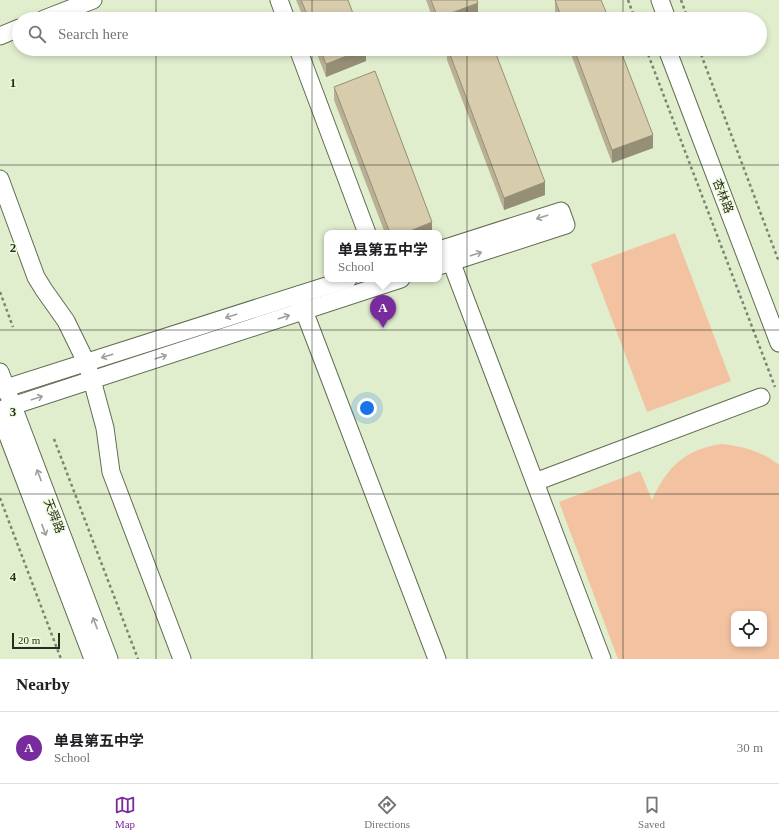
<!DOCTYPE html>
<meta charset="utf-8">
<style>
body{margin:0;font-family:"Times New Roman","Noto Sans SC",serif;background:#f2f2f2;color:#202124}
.controls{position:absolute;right:12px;bottom:12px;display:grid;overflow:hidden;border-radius:8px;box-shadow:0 2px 6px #0003}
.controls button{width:36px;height:36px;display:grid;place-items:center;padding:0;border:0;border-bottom:1px solid #e0e0e0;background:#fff;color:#202124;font:20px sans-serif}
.scale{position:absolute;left:12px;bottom:10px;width:48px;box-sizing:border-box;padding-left:4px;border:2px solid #282d21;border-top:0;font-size:11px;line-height:14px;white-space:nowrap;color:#282d21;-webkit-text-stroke:3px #eefcdb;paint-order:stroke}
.you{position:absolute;left:367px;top:408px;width:14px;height:14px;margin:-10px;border:3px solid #fff;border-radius:50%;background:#1a73e8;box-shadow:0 0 0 6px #1a73e833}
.badge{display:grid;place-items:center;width:26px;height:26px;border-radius:50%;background:#772b9d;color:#fff;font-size:13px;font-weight:700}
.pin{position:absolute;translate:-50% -33px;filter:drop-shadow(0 1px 2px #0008)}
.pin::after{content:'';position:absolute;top:21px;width:14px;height:12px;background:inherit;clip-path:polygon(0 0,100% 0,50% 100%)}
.popup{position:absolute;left:324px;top:230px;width:118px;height:52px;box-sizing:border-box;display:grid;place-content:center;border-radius:8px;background:#fff;filter:drop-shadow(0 1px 3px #0005);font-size:13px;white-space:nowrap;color:#757577}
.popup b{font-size:15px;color:#202124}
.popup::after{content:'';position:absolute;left:50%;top:100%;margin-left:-8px;border:8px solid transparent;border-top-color:#fff}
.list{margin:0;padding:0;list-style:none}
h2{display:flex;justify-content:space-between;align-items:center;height:52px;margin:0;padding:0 16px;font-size:17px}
h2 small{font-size:13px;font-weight:400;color:#757577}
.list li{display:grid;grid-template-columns:26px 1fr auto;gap:12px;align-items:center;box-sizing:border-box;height:72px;padding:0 16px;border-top:1px solid #e0e0e0}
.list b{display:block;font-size:15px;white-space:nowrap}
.list p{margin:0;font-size:13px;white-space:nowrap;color:#757577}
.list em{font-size:13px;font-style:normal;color:#757577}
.icon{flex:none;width:22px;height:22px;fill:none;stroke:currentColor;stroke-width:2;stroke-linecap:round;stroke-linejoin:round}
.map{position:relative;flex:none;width:779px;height:659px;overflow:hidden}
.search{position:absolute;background:#fff;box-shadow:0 2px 6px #0003;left:12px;right:12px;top:12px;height:44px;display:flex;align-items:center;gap:10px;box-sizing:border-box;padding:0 14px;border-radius:22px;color:#757577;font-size:15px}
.sheet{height:124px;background:#fff}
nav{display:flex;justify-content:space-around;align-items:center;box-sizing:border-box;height:56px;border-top:1px solid #e0e0e0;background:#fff;font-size:11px;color:#757577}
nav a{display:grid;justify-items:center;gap:2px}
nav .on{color:#772b9d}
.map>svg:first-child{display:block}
</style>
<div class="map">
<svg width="779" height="659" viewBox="0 0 779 659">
<rect width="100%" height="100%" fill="#e0eece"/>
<!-- pitch -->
<g fill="#f2c2a1" fill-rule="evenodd">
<path d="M 675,233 L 731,381 L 647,412 L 591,264 Z"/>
<path d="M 722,444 C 742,446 764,452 779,465 L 779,659 L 618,659 L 559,502 L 640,471 L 652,500 C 667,467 685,449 722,444 ZM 734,614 L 764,614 L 764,644 L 734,644 Z"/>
</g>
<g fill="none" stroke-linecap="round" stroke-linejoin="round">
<!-- minor casing -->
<g stroke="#606c50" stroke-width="19">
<g id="minor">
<path d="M 279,0 L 286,19"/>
<path d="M 660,0 L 667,19"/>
<path d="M 44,19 L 93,0"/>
<path d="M 0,36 L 19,28"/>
<path d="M 298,49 L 367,233"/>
<path d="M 667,49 L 779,343"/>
<path d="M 0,179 L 36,277 L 44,290 L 66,321 L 86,362 L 92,380 L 105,428 L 111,472 L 182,659"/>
<path d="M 446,248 L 602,659"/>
<path d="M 439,250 L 561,211 L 566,225 L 439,266"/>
<path d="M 298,295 L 437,659"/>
<path d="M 0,372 L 109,659"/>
<path d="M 0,390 L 348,279"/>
<path d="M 0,410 L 401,279"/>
<path d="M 0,415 L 93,659"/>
<path d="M 535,482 L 761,397"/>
</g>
</g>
<!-- path -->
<g stroke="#7b856f" stroke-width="2.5" stroke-dasharray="3 3" stroke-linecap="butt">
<path d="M 628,0 L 635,19"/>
<path d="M 681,0 L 688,19"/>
<path d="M 646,49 L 775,387"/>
<path d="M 699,49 L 779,262"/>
<path d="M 0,292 L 13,327"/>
<path d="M 54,439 L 138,659"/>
<path d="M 0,498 L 61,659"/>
</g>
<!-- minor -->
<use href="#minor" stroke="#fff" stroke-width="17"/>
</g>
<!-- wall -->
<g fill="#b9af94">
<path d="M 296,0 L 348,0 L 355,19 L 304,19 Z"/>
<path d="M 426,0 L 477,0 L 478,16 L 470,19 L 433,19 Z"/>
<path d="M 555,0 L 609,19 L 557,19 L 555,12 Z"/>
<path d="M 315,49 L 366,49 L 366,61 L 326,77 Z"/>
<path d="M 447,49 L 494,49 L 545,195 L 504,210 L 447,60 Z"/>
<path d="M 569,49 L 620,49 L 653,148 L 612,163 Z"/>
<path d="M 334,87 L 432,233 L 385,233 L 334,100 Z"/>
</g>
<!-- shaded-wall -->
<g fill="#968f78">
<path d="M 478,3 L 478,16 L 470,19 L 438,19 L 438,18 Z"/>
<path d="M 365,49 L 366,49 L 366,61 L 326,77 L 326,64 Z"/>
<path d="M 653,135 L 653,148 L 612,163 L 612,150 Z"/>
<path d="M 545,182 L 545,195 L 504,210 L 504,198 Z"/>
<path d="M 432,222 L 432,233 L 405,233 Z"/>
</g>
<!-- building -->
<g fill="#d7ccac" stroke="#968f78">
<path d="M 301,0 L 348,0 L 355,19 L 309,19 Z"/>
<path d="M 431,0 L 477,0 L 478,3 L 438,18 Z"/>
<path d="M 555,0 L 601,0 L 609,19 L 562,19 Z"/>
<path d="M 320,49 L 365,49 L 326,64 Z"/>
<path d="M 448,49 L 494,49 L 545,182 L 504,198 Z"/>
<path d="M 574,49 L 620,49 L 653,135 L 612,150 Z"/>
<path d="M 375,71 L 432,222 L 405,233 L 390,233 L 334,87 Z"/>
</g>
<!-- one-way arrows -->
<defs><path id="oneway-shaft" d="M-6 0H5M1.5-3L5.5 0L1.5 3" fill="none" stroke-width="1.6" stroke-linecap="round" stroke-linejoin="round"/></defs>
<g stroke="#9ea09b">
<use href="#oneway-shaft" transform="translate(542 217) rotate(162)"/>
<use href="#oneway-shaft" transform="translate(476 254) rotate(-18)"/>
<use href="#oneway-shaft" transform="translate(231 316) rotate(162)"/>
<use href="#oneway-shaft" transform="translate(284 317) rotate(-18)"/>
<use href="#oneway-shaft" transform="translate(107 356) rotate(162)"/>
<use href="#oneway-shaft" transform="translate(161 357) rotate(-18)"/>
<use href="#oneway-shaft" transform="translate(37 398) rotate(-18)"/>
<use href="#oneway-shaft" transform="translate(39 475) rotate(-111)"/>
<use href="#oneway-shaft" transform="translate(44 530) rotate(69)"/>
<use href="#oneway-shaft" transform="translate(95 623) rotate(-111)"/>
</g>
<!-- grid -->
<path fill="none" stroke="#282d21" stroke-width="1" stroke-opacity="0.55" d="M 156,0 L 156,19M 312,0 L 312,19M 467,0 L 467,19M 623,0 L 623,19M 156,49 L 156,659M 312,49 L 312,659M 467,49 L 467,659M 623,49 L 623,659M 0,165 L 779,165M 0,330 L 779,330M 0,494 L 779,494"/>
<g text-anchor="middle" stroke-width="3" stroke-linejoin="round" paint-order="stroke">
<!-- street labels -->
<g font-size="12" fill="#282d21" stroke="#eefcdb">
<text transform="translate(723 196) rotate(69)" y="4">杏林路</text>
<text transform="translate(54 516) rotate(69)" y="4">天舜路</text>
</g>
</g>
<g font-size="13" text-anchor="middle" font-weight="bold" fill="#282d21" stroke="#eefcdb" stroke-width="3" stroke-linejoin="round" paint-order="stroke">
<text x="13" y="87">1</text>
<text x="13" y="252">2</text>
<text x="13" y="416">3</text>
<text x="13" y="581">4</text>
</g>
</svg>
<div class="controls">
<button><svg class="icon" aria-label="locate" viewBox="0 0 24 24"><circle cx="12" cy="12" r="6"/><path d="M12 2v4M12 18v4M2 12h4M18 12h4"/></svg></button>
</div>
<div class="scale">20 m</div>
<div class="you"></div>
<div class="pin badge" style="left:383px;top:328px">A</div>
<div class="popup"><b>单县第五中学</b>School</div>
<div class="search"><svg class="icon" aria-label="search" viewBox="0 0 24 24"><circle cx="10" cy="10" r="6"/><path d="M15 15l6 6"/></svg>Search here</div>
</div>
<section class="sheet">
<h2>Nearby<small></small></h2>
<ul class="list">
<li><span class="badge">A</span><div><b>单县第五中学</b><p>School</p></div><em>30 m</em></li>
</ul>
</section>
<nav>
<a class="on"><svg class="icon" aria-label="map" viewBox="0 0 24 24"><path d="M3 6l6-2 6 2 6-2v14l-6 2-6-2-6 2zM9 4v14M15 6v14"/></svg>Map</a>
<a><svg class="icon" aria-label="directions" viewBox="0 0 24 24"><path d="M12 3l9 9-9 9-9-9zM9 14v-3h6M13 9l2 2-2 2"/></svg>Directions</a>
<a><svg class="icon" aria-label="saved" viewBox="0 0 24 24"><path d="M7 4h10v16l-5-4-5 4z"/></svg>Saved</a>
</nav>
